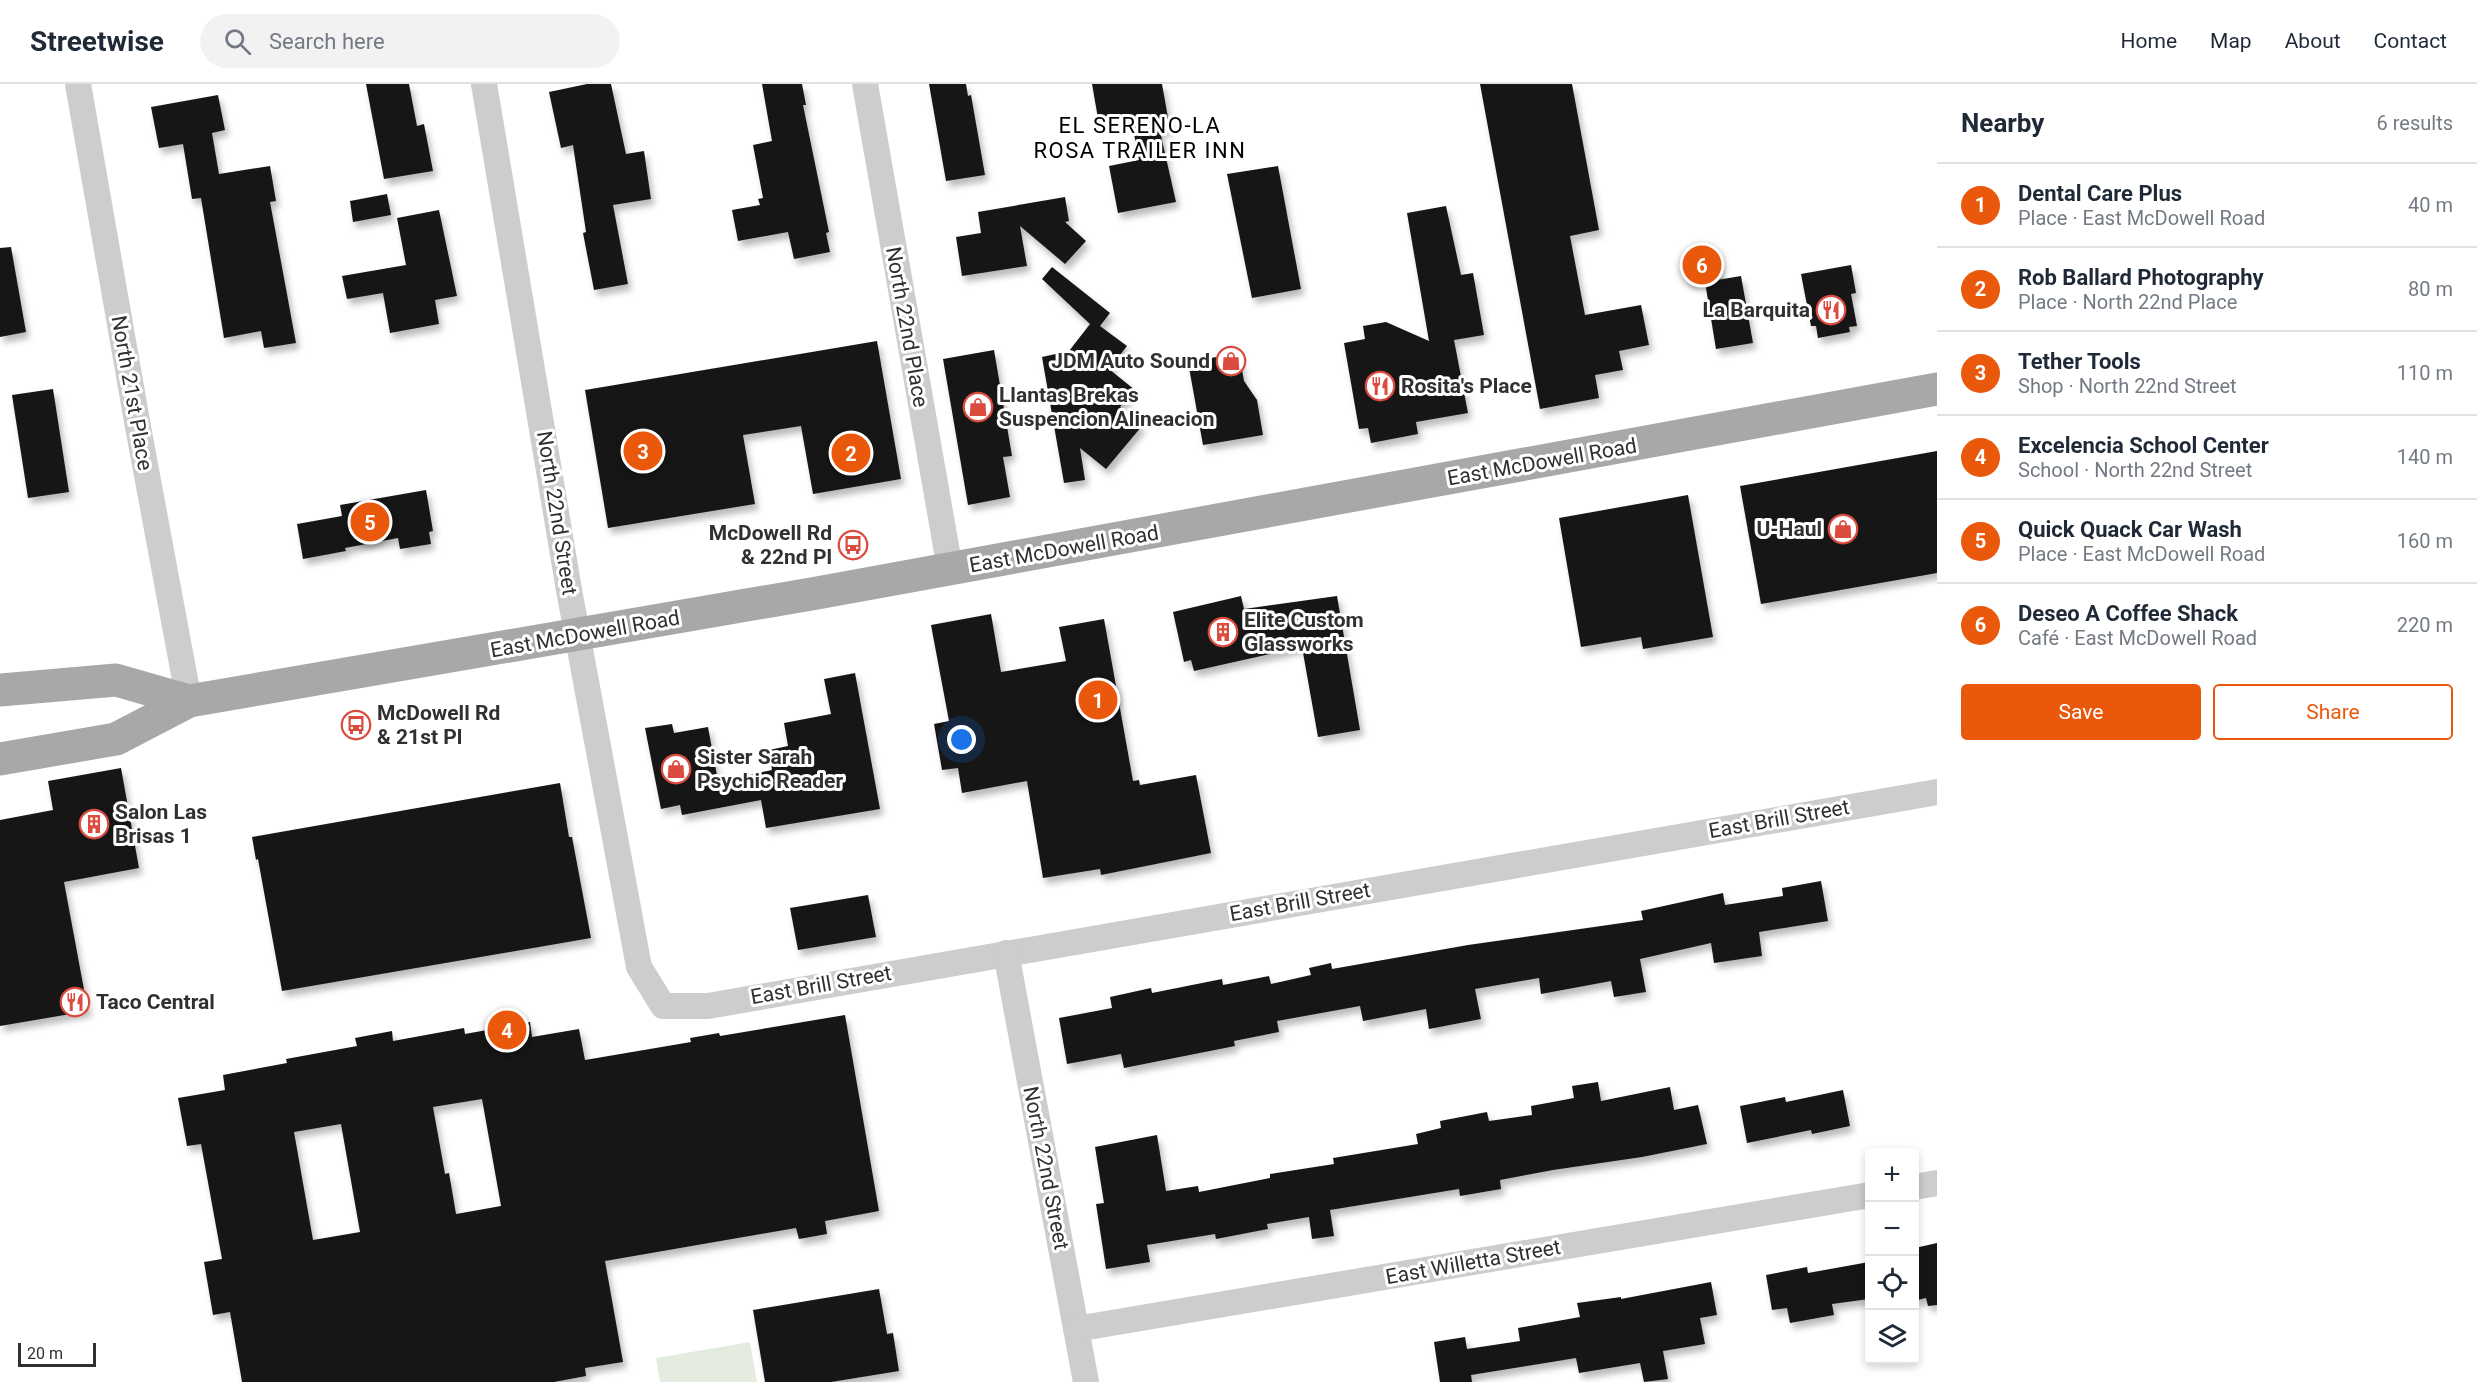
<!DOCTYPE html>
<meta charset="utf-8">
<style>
body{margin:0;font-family:Roboto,sans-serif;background:#f2f2f3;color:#1f2937}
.controls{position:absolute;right:18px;bottom:18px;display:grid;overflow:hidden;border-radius:6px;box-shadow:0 3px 9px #0003}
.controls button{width:54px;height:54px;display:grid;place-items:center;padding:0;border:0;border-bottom:2px solid #e0e1e3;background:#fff;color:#1f2937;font:30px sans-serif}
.scale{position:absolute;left:18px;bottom:15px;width:78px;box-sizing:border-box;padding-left:6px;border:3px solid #303030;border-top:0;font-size:16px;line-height:21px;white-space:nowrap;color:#303030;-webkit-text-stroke:4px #fff;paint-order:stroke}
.you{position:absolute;left:962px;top:656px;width:21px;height:21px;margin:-15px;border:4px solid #fff;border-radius:50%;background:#1a73e8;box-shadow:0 0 0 9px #1a73e833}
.badge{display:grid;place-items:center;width:39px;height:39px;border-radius:50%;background:#ea580c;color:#fff;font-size:20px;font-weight:700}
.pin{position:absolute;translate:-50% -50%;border:3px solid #fff;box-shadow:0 2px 6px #0006}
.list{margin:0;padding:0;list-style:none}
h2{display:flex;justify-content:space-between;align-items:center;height:78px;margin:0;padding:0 24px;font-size:26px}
h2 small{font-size:20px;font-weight:400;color:#747a83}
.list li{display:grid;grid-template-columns:39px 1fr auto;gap:18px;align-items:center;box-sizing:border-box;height:84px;padding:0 24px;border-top:2px solid #e0e1e3}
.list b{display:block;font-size:22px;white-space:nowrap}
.list p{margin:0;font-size:20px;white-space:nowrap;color:#747a83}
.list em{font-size:20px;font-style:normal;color:#747a83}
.actions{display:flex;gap:12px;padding:18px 24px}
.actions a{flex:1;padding:14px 0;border:2px solid #ea580c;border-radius:6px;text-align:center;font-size:21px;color:#ea580c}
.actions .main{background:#ea580c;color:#fff}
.icon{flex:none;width:33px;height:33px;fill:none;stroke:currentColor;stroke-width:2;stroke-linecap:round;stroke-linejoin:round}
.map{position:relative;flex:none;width:1937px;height:1298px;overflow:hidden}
header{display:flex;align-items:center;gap:36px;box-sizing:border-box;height:84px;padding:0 30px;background:#fff;border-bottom:2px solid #e0e1e3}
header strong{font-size:28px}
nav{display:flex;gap:33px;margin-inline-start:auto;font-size:21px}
.search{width:420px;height:54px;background:#f2f2f3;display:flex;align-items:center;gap:15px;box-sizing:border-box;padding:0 21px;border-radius:33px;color:#747a83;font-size:22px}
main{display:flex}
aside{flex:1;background:#fff}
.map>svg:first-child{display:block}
</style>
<header>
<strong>Streetwise</strong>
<div class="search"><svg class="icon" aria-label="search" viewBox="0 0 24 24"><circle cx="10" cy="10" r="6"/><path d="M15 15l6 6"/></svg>Search here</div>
<nav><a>Home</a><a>Map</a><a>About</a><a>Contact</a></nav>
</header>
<main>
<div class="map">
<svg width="1937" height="1298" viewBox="0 0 1937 1298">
<defs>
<filter id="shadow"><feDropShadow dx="3.5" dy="6" stdDeviation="3" flood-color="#0004"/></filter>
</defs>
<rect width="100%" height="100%" fill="#fff"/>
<!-- green -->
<path fill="#e4ecdf" d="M 750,1258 L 757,1298 L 660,1298 L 656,1274 Z"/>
<!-- building -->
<g fill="#171717" fill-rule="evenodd" filter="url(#shadow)">
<path d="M 366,0 L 409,0 L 417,42 L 424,40 L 433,87 L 384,95 Z"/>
<path d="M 587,0 L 611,0 L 626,70 L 644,67 L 651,115 L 613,121 L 628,200 L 594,206 L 583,149 L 586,148 L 573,61 L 561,64 L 549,8 Z"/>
<path d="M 762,0 L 802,0 L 806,21 L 803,21 L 829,148 L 826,149 L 830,168 L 794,175 L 788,148 L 738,157 L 732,126 L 760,121 L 758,115 L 763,114 L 753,61 L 772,57 Z"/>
<path d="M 929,0 L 966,0 L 968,12 L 971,11 L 985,91 L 946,97 Z"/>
<path d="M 1092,0 L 1162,0 L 1170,45 L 1160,47 L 1176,118 L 1118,129 L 1109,82 L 1139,76 L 1131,34 L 1099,40 Z"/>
<path d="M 1480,0 L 1572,0 L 1599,146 L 1570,152 L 1585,231 L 1641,221 L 1649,261 L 1619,267 L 1623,286 L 1595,291 L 1599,314 L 1540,325 Z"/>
<path d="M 218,11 L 225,46 L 212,49 L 219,90 L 270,82 L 276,117 L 270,118 L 296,259 L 264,264 L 261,247 L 224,254 L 201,114 L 192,115 L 183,60 L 159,64 L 151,23 Z"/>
<path d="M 1278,82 L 1301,205 L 1252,214 L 1227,90 Z"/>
<path d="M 387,110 L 391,131 L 353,138 L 350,117 Z"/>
<path d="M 1065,113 L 1069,137 L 1065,138 L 1086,157 L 1065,180 L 1020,142 L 1027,182 L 962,192 L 956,153 L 981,149 L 978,128 Z"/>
<path d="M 1446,122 L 1461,191 L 1473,189 L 1484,251 L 1454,256 L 1468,329 L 1416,338 L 1418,350 L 1371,359 L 1368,344 L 1359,345 L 1344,259 L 1365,255 L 1363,242 L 1386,238 L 1429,257 L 1407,129 Z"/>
<path d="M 439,126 L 457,212 L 435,216 L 439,240 L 390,249 L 383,209 L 347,215 L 342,192 L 406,181 L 397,134 Z"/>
<path d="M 11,163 L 26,248 L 0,253 L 0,164 Z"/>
<path d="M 1716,166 L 1720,192 L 1689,197 L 1685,171 Z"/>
<path d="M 1851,181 L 1856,209 L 1851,210 L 1857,242 L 1849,243 L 1850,248 L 1818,254 L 1816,242 L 1811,242 L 1801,190 Z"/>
<path d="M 1052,183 L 1110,229 L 1100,242 L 1127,262 L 1109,285 L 1135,306 L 1120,323 L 1142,342 L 1106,385 L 1080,364 L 1085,396 L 1064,399 L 1042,273 L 1069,267 L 1090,240 L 1042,195 Z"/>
<path d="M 1741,192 L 1753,259 L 1716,265 L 1705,198 Z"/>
<path d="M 877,257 L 901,395 L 813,410 L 801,342 L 743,351 L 755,420 L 608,444 L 585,306 Z"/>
<path d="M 994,266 L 1012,372 L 1003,373 L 1010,413 L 968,421 L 943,275 Z"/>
<path d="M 1239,269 L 1244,297 L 1257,316 L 1263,351 L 1203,361 L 1188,278 Z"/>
<path d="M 53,305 L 69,408 L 28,414 L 12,311 Z"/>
<path d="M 1937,367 L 1937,489 L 1761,520 L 1740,402 Z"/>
<path d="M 426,406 L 433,447 L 429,448 L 431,460 L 400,465 L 398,454 L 345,464 L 346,467 L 303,475 L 297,440 L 342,432 L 340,421 Z"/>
<path d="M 1688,411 L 1713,553 L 1643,565 L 1641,553 L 1581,563 L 1559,434 Z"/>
<path d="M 1241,512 L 1244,525 L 1337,512 L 1360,646 L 1318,653 L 1302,563 L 1194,587 L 1191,576 L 1184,578 L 1173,528 Z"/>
<path d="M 991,530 L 1001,588 L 1066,577 L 1059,543 L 1104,535 L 1133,697 L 1139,696 L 1140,701 L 1196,691 L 1211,769 L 1101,791 L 1100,785 L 1043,794 L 1027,697 L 962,709 L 958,684 L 942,686 L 934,640 L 949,637 L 931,541 Z"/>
<path d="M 855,589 L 880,725 L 766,744 L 761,716 L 682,731 L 680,721 L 661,725 L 645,644 L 672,640 L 674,649 L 708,643 L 718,697 L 772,686 L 769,666 L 788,662 L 784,639 L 831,630 L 824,595 Z"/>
<path d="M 121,684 L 139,784 L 64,798 L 88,927 L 0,942 L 0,736 L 53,726 L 48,697 Z"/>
<path d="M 560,699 L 569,753 L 572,753 L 591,854 L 282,907 L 258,775 L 256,776 L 252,753 Z"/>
<path d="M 1821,797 L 1828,837 L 1759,848 L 1762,872 L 1714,879 L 1711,859 L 1640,875 L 1646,908 L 1614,913 L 1611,897 L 1541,910 L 1539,894 L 1475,905 L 1481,935 L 1429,945 L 1426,925 L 1363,937 L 1360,922 L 1277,937 L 1279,948 L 1234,957 L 1235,962 L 1124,984 L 1121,970 L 1067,980 L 1059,934 L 1112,924 L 1110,913 L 1151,904 L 1152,909 L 1222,895 L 1223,901 L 1269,892 L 1271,900 L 1311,891 L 1309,884 L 1331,879 L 1332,885 L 1468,861 L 1643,836 L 1641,827 L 1723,809 L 1725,821 L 1783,812 L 1782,804 Z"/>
<path d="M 868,811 L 876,853 L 798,866 L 790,824 Z"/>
<path d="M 845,931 L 879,1127 L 825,1137 L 827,1150 L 799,1155 L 796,1144 L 605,1177 L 623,1278 L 585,1284 L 586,1292 L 554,1298 L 242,1298 L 230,1228 L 213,1231 L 204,1178 L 222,1175 L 201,1060 L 187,1062 L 178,1014 L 225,1006 L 223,991 L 287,979 L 286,975 L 357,962 L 355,954 L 392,947 L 393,957 L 464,944 L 465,950 L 530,938 L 532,953 L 579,945 L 585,976 L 691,958 L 690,954 L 719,949 L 720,952 ZM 482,1015 L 501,1122 L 456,1130 L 449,1089 L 445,1090 L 433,1023 ZM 341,1040 L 360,1148 L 313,1156 L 294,1048 Z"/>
<path d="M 1598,998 L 1601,1017 L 1670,1003 L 1674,1026 L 1698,1021 L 1707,1060 L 1642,1073 L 1553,1086 L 1500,1096 L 1501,1105 L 1460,1112 L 1459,1105 L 1330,1126 L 1334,1152 L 1312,1155 L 1309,1133 L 1267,1140 L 1268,1145 L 1216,1155 L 1215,1150 L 1147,1161 L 1150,1178 L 1106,1185 L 1096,1120 L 1104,1119 L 1095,1063 L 1157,1051 L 1166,1107 L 1198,1102 L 1199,1108 L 1270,1094 L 1270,1090 L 1334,1080 L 1333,1074 L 1418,1060 L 1416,1050 L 1441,1044 L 1440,1037 L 1487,1028 L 1489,1037 L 1532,1031 L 1531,1022 L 1574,1014 L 1572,1002 Z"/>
<path d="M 1843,1006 L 1850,1042 L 1812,1050 L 1811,1046 L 1747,1059 L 1740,1022 L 1785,1013 L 1786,1018 Z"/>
<path d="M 1937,1159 L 1937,1221 L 1928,1222 L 1926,1214 L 1914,1217 L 1914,1181 L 1919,1181 L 1915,1164 Z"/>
<path d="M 1869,1178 L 1869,1215 L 1832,1220 L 1834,1231 L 1790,1239 L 1787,1224 L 1772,1226 L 1766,1191 L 1807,1183 L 1808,1189 Z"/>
<path d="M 1711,1198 L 1717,1231 L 1700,1234 L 1705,1260 L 1663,1267 L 1668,1295 L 1644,1298 L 1640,1279 L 1579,1289 L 1576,1274 L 1471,1291 L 1472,1298 L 1440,1298 L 1434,1258 L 1465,1253 L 1467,1265 L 1520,1257 L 1518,1244 L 1580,1233 L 1577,1219 L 1621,1213 L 1621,1215 Z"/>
<path d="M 879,1205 L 887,1250 L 893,1249 L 899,1287 L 831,1298 L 765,1298 L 753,1226 Z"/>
</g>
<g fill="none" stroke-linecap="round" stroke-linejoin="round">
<!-- street -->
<g stroke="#cdcdcd" stroke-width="26">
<path d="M 78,0 L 138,343 L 189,617"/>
<path d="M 484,0 L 569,506 L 639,883 L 663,922 L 708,922 L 1937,708"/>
<path d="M 865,0 L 950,485"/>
<path d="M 1006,869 L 1086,1298"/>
<path d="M 1914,1103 L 1937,1099"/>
<path d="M 1076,1245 L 1870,1111"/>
</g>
<!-- primary -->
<g stroke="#a8a8a8" stroke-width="33">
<path d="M 0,606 L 116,596 L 189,617"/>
<path d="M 0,675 L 116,655 L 189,617 L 817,509 L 1937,305"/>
</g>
</g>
<!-- icons -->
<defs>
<g id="restaurant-ring" transform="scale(1.5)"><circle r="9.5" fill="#fff" stroke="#db4c3e" stroke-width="1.5"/><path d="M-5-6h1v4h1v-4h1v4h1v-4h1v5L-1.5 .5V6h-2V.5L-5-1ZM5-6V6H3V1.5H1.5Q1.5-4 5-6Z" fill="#db4c3e"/></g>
<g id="shop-ring" transform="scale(1.5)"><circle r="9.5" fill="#fff" stroke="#db4c3e" stroke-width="1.5"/><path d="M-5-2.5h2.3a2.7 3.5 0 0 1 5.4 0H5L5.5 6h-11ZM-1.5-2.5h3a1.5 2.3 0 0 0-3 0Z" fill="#db4c3e"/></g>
<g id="bus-ring" transform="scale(1.5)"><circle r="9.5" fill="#fff" stroke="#db4c3e" stroke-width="1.5"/><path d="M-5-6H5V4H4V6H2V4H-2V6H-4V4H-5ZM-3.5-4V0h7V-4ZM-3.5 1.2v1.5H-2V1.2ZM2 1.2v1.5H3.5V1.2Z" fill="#db4c3e"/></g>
<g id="building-ring" transform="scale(1.5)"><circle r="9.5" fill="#fff" stroke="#db4c3e" stroke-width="1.5"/><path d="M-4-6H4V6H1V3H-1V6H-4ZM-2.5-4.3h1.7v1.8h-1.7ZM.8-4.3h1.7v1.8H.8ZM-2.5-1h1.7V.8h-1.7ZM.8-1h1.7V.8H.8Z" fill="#db4c3e"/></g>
</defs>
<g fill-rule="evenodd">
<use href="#restaurant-ring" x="1831" y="226"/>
<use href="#shop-ring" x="1231" y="277"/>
<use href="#restaurant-ring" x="1380" y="302"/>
<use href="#shop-ring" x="978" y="323"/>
<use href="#shop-ring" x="1843" y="445"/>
<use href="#bus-ring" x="853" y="461"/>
<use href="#building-ring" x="1223" y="548"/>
<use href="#bus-ring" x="356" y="641"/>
<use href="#shop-ring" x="676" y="685"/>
<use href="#building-ring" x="94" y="740"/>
<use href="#restaurant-ring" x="75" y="918"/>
</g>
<g text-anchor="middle" stroke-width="6" stroke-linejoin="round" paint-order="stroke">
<!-- poi labels -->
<g font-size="21" font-weight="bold" fill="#303030" stroke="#fff" text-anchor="start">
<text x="1810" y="233" text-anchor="end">La Barquita</text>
<text x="1210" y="284" text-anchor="end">JDM Auto Sound</text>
<text x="1401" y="309">Rosita's Place</text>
<text x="999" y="318">Llantas Brekas<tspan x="999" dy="24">Suspencion Alineacion</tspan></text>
<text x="1822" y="452" text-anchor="end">U-Haul</text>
<text x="832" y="456" text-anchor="end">McDowell Rd<tspan x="832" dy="24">&amp; 22nd Pl</tspan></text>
<text x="1244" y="543">Elite Custom<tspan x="1244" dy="24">Glassworks</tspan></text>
<text x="377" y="636">McDowell Rd<tspan x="377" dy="24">&amp; 21st Pl</tspan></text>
<text x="697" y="680">Sister Sarah<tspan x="697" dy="24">Psychic Reader</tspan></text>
<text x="115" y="735">Salon Las<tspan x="115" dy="24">Brisas 1</tspan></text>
<text x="96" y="925">Taco Central</text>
</g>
<!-- street labels -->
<g font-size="21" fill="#303030" stroke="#fff">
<text transform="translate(907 243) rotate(80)" y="7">North 22nd Place</text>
<text transform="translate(132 309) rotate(80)" y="7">North 21st Place</text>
<text transform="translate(1542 378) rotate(-10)" y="7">East McDowell Road</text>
<text transform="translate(557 429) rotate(81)" y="7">North 22nd Street</text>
<text transform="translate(1064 465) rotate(-10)" y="7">East McDowell Road</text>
<text transform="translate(585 550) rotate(-10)" y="7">East McDowell Road</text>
<text transform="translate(1779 735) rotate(-10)" y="7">East Brill Street</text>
<text transform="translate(1300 818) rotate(-10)" y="7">East Brill Street</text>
<text transform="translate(821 901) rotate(-10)" y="7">East Brill Street</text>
<text transform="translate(1046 1084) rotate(79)" y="7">North 22nd Street</text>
<text transform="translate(1473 1178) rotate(-10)" y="7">East Willetta Street</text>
</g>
<!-- neighbourhood labels -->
<g font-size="22" letter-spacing="1.5" fill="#000" stroke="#fff">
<text x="1140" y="49">EL SERENO-LA<tspan x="1140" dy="25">ROSA TRAILER INN</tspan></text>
</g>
</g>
</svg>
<div class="controls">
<button>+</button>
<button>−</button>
<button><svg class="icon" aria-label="locate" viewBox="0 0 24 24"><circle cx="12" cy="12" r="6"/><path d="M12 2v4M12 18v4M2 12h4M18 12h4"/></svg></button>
<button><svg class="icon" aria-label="layers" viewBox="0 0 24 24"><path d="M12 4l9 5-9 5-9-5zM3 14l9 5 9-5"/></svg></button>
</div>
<div class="scale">20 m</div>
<div class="you"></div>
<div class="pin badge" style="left:1098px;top:616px">1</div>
<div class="pin badge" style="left:851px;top:369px">2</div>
<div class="pin badge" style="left:643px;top:367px">3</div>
<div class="pin badge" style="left:507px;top:946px">4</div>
<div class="pin badge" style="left:370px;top:438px">5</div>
<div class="pin badge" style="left:1702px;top:181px">6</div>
</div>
<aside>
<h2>Nearby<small>6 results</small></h2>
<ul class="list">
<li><span class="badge">1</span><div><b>Dental Care Plus</b><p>Place · East McDowell Road</p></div><em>40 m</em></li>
<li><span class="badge">2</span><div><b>Rob Ballard Photography</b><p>Place · North 22nd Place</p></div><em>80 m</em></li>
<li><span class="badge">3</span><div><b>Tether Tools</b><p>Shop · North 22nd Street</p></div><em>110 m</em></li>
<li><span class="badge">4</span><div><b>Excelencia School Center</b><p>School · North 22nd Street</p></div><em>140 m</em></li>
<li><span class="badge">5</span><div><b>Quick Quack Car Wash</b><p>Place · East McDowell Road</p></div><em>160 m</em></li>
<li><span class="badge">6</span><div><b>Deseo A Coffee Shack</b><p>Café · East McDowell Road</p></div><em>220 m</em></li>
</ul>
<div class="actions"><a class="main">Save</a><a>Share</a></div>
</aside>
</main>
